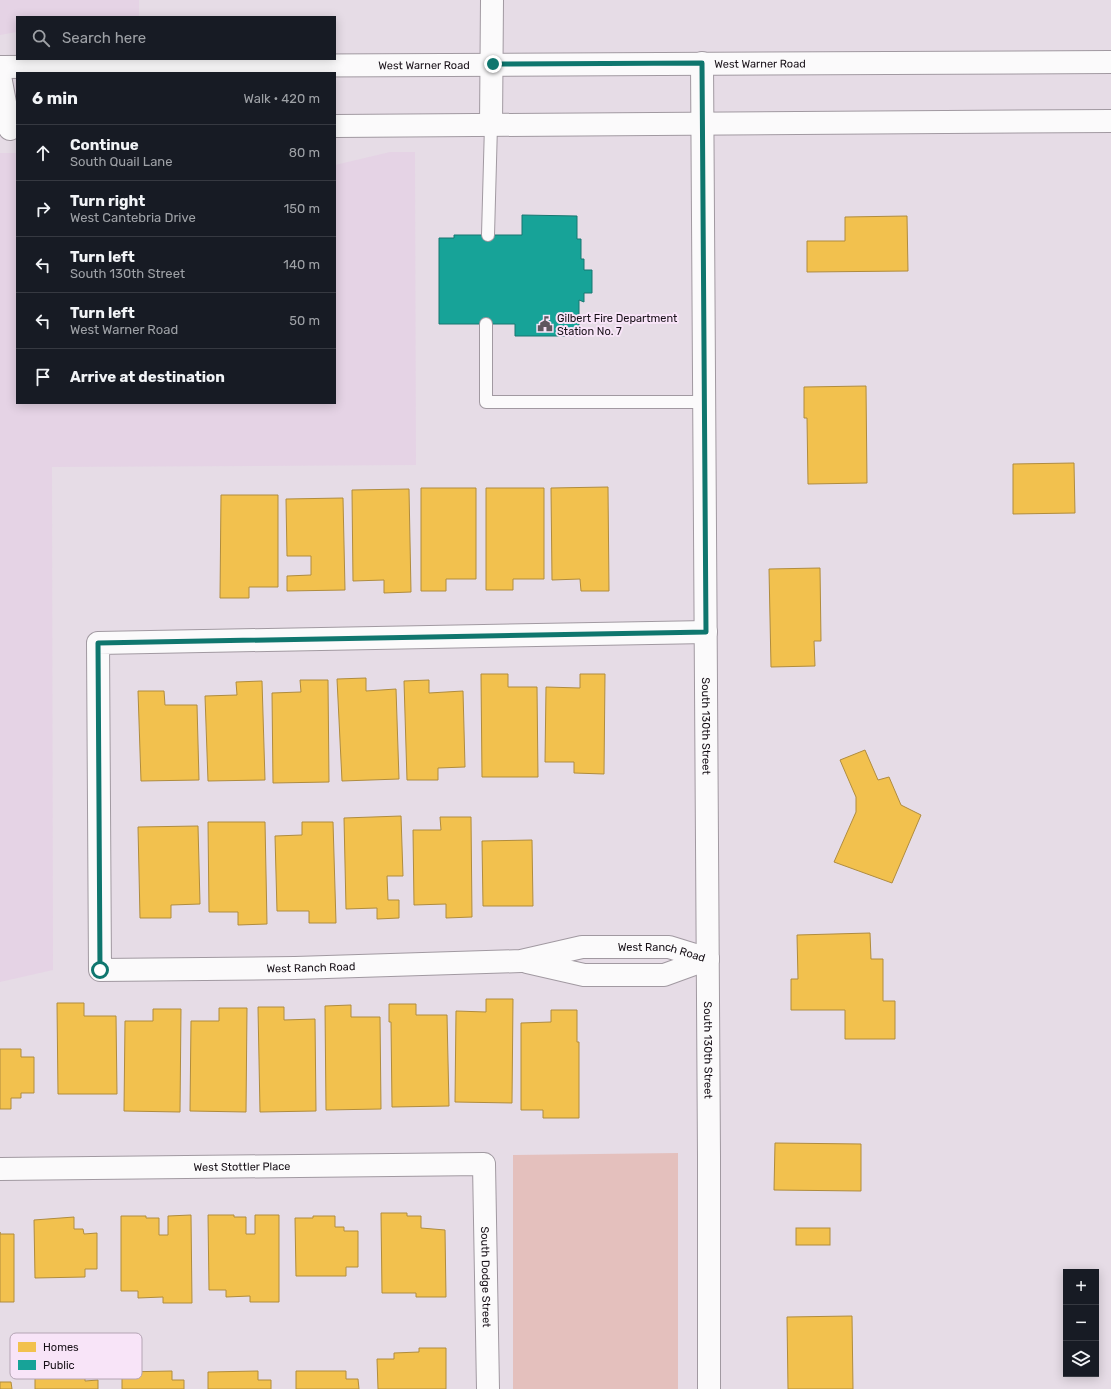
<!DOCTYPE html>
<meta charset="utf-8">
<style>
body{margin:0;font-family:Rubik,sans-serif;background:#20242c;color:#f1f3f6}
.controls{position:absolute;right:12px;bottom:12px;display:grid;overflow:hidden;border-radius:0px;box-shadow:0 2px 10px #0003}
.controls button{width:36px;height:36px;display:grid;place-items:center;padding:0;border:0;border-bottom:1px solid #363941;background:#171b24;color:#f1f3f6;font:20px sans-serif}
.stop{position:absolute;width:12px;height:12px;margin:-9px;border:3px solid #0f766e;border-radius:50%;background:#fff}
.stop.end{background:#0f766e;border-color:#fff;box-shadow:0 1px 4px #0008}
.list{margin:0;padding:0;list-style:none}
h2{display:flex;justify-content:space-between;align-items:center;height:52px;margin:0;padding:0 16px;font-size:17px}
h2 small{font-size:13px;font-weight:400;color:#9ea1a6}
.list li{display:grid;grid-template-columns:26px 1fr auto;gap:12px;align-items:center;box-sizing:border-box;height:56px;padding:0 16px;border-top:1px solid #363941}
.list b{display:block;font-size:15px;white-space:nowrap}
.list p{margin:0;font-size:13px;white-space:nowrap;color:#9ea1a6}
.list em{font-size:13px;font-style:normal;color:#9ea1a6}
.icon{flex:none;width:22px;height:22px;fill:none;stroke:currentColor;stroke-width:2;stroke-linecap:round;stroke-linejoin:round}
.map{position:relative;flex:none;width:1111px;height:1389px;overflow:hidden}
.search{position:absolute;background:#171b24;box-shadow:0 2px 10px #0003;left:16px;top:16px;width:320px;height:44px;display:flex;align-items:center;gap:10px;box-sizing:border-box;padding:0 14px;border-radius:0px;color:#9ea1a6;font-size:15px}
.panel{position:absolute;background:#171b24;box-shadow:0 2px 10px #0003;left:16px;top:72px;width:320px;height:332px;border-radius:0px}
.map>svg:first-child{display:block}
</style>
<div class="map">
<svg width="1111" height="1389" viewBox="0 0 1111 1389">
<rect width="100%" height="100%" fill="#e6dce6"/>
<!-- built -->
<g fill="#e5d3e5">
<path d="M 0,0 L 139,0 L 139,17 L 17,17 L 17,32 L 0,35 Z"/>
<path d="M 390,152 L 415,152 L 416,465 L 52,467 L 53,970 L 0,982 L 0,153 L 17,153 L 17,403 L 335,403 L 335,165 Z"/>
</g>
<!-- green -->
<path fill="#e4c0bd" d="M 678,1153 L 678,1389 L 513,1389 L 513,1155 Z"/>
<!-- homes -->
<g fill="#f2c14e" stroke="#b08c3e">
<path d="M 907,216 L 908,271 L 807,272 L 807,241 L 845,241 L 845,217 Z"/>
<path d="M 866,386 L 867,483 L 808,484 L 807,418 L 804,418 L 804,387 Z"/>
<path d="M 1074,463 L 1075,513 L 1013,514 L 1013,464 Z"/>
<path d="M 608,487 L 609,591 L 581,591 L 580,579 L 552,580 L 551,488 Z"/>
<path d="M 421,488 L 476,488 L 476,579 L 446,579 L 446,591 L 421,591 Z"/>
<path d="M 486,488 L 544,488 L 544,579 L 513,579 L 513,590 L 486,590 Z"/>
<path d="M 409,489 L 411,592 L 384,593 L 384,580 L 353,581 L 352,490 Z"/>
<path d="M 221,495 L 278,495 L 278,587 L 249,587 L 249,598 L 220,598 Z"/>
<path d="M 343,498 L 345,590 L 287,591 L 287,576 L 311,575 L 311,556 L 287,556 L 286,499 Z"/>
<path d="M 820,568 L 821,641 L 814,641 L 815,666 L 771,667 L 769,569 Z"/>
<path d="M 481,674 L 508,674 L 508,687 L 537,687 L 538,777 L 482,777 Z"/>
<path d="M 580,674 L 605,674 L 604,774 L 574,773 L 574,762 L 545,762 L 546,687 L 580,688 Z"/>
<path d="M 366,678 L 366,691 L 396,689 L 399,779 L 342,781 L 337,679 Z"/>
<path d="M 300,680 L 328,680 L 329,782 L 273,783 L 272,693 L 301,692 Z"/>
<path d="M 429,680 L 429,693 L 463,691 L 465,767 L 438,768 L 438,780 L 407,780 L 404,681 Z"/>
<path d="M 262,681 L 265,780 L 208,781 L 205,696 L 237,695 L 236,682 Z"/>
<path d="M 138,691 L 164,691 L 165,705 L 197,705 L 199,780 L 141,781 Z"/>
<path d="M 865,750 L 878,780 L 889,777 L 901,805 L 921,815 L 892,883 L 834,862 L 856,812 L 856,797 L 840,760 Z"/>
<path d="M 401,816 L 403,876 L 387,876 L 388,900 L 399,900 L 399,918 L 377,919 L 377,908 L 346,909 L 344,818 Z"/>
<path d="M 440,817 L 471,817 L 472,917 L 446,918 L 446,904 L 414,905 L 413,830 L 441,830 Z"/>
<path d="M 208,822 L 265,822 L 267,924 L 238,925 L 238,912 L 209,912 Z"/>
<path d="M 302,822 L 333,822 L 336,923 L 309,923 L 309,911 L 277,911 L 275,836 L 302,835 Z"/>
<path d="M 198,826 L 200,904 L 171,905 L 171,918 L 140,918 L 138,827 Z"/>
<path d="M 532,840 L 533,906 L 483,906 L 482,841 Z"/>
<path d="M 870,933 L 871,959 L 883,959 L 883,1001 L 895,1001 L 895,1039 L 845,1039 L 845,1010 L 791,1010 L 791,979 L 798,979 L 797,935 Z"/>
<path d="M 486,999 L 513,999 L 512,1103 L 455,1102 L 456,1011 L 486,1012 Z"/>
<path d="M 57,1003 L 84,1003 L 84,1016 L 116,1016 L 117,1094 L 58,1094 Z"/>
<path d="M 389,1004 L 416,1004 L 416,1015 L 447,1015 L 449,1106 L 392,1107 L 391,1022 L 389,1022 Z"/>
<path d="M 351,1005 L 351,1017 L 380,1017 L 381,1109 L 326,1110 L 325,1006 Z"/>
<path d="M 258,1007 L 284,1007 L 284,1020 L 315,1019 L 316,1111 L 260,1112 Z"/>
<path d="M 219,1008 L 247,1008 L 246,1112 L 190,1111 L 191,1021 L 219,1021 Z"/>
<path d="M 153,1009 L 181,1009 L 180,1112 L 124,1111 L 125,1021 L 153,1021 Z"/>
<path d="M 551,1010 L 577,1010 L 577,1042 L 579,1042 L 579,1118 L 543,1118 L 543,1110 L 521,1110 L 521,1023 L 551,1022 Z"/>
<path d="M 0,1049 L 21,1049 L 21,1057 L 34,1057 L 34,1093 L 21,1093 L 21,1098 L 11,1098 L 11,1109 L 0,1109 Z"/>
<path d="M 775,1143 L 861,1144 L 861,1191 L 774,1190 Z"/>
<path d="M 381,1213 L 407,1213 L 407,1216 L 421,1216 L 421,1228 L 445,1230 L 446,1297 L 416,1297 L 416,1293 L 382,1293 Z"/>
<path d="M 191,1215 L 192,1303 L 163,1303 L 163,1297 L 138,1298 L 138,1291 L 121,1291 L 121,1216 L 146,1216 L 146,1218 L 159,1218 L 159,1235 L 168,1235 L 168,1216 Z"/>
<path d="M 208,1215 L 234,1215 L 234,1217 L 246,1217 L 246,1234 L 255,1234 L 255,1215 L 279,1215 L 279,1302 L 250,1302 L 250,1296 L 226,1297 L 226,1290 L 209,1290 Z"/>
<path d="M 313,1216 L 335,1216 L 335,1227 L 344,1227 L 344,1231 L 358,1231 L 358,1267 L 346,1267 L 346,1276 L 296,1276 L 295,1218 L 313,1218 Z"/>
<path d="M 74,1217 L 74,1229 L 83,1229 L 84,1234 L 97,1233 L 97,1269 L 85,1269 L 85,1277 L 35,1278 L 34,1220 Z"/>
<rect x="796" y="1228" width="34" height="17"/>
<path d="M 0,1232 L 0,1234 L 14,1234 L 14,1302 L 0,1302 Z"/>
<path d="M 852,1316 L 853,1389 L 788,1389 L 787,1317 Z"/>
<path d="M 419,1348 L 446,1348 L 446,1389 L 378,1389 L 377,1359 L 394,1359 L 394,1353 L 419,1352 Z"/>
<path d="M 172,1371 L 172,1380 L 184,1380 L 184,1389 L 122,1389 L 122,1372 Z"/>
<path d="M 258,1371 L 258,1380 L 271,1380 L 271,1389 L 208,1389 L 208,1372 Z"/>
<path d="M 296,1371 L 346,1371 L 346,1379 L 358,1379 L 359,1389 L 296,1389 Z"/>
<path d="M 85,1372 L 85,1381 L 98,1380 L 98,1389 L 35,1389 L 35,1373 Z"/>
<path d="M 0,1382 L 11,1382 L 12,1389 L 0,1389 Z"/>
</g>
<!-- public -->
<path fill="#17a398" stroke="#177771" d="M 522,215 L 577,216 L 577,239 L 581,239 L 581,259 L 584,259 L 584,270 L 592,270 L 592,293 L 584,293 L 584,302 L 579,300 L 579,336 L 515,336 L 515,324 L 439,324 L 439,238 L 454,238 L 454,235 L 522,235 Z"/>
<g fill="none" stroke-linecap="round" stroke-linejoin="round">
<!-- service casing -->
<g stroke="#a199a1" stroke-width="14">
<g id="service">
<path d="M 488,235 L 491,125"/>
<path d="M 486,324 L 486,402 L 704,402"/>
</g>
</g>
<!-- minor casing -->
<g stroke="#a199a1" stroke-width="24">
<g id="minor">
<path id="s1" d="M 702,63 L 709,1156 L 709,1389"/>
<path d="M 491,125 L 492,0"/>
<path id="s2" d="M 706,632 C 503,635 300,641 98,643 L 100,970 L 295,968 L 521,961 L 582,947 L 669,947 L 708,959"/>
<path d="M 527,962 L 584,975 L 664,975 L 708,959"/>
<path id="s3" d="M 0,1169 L 484,1164 L 488,1389"/>
</g>
</g>
<!-- secondary casing -->
<g stroke="#a199a1" stroke-width="24">
<g id="secondary">
<path id="s4" d="M 0,67 L 1111,62"/>
<path d="M 0,76 L 10,129"/>
<path d="M 335,126 L 1111,121"/>
</g>
</g>
<!-- service -->
<use href="#service" stroke="#fbfafb" stroke-width="12"/>
<!-- minor -->
<use href="#minor" stroke="#fbfafb" stroke-width="22"/>
<!-- secondary -->
<use href="#secondary" stroke="#fbfafb" stroke-width="22"/>
</g>
<g fill="none" stroke-linecap="round" stroke-linejoin="round">
<!-- route -->
<path stroke="#0f766e" stroke-width="5" d="M 100,970 L 98,643 C 300,641 503,635 706,632 L 702,63 L 493,64"/>
</g>
<!-- icons -->
<defs>
<g id="civic-bare" transform="scale(1.2)"><path d="M-.6-6.5H3V-4.5H.6V-3L4-1V1h2V6H-6V1h2V-1L-.6-3ZM-1.2 2.5V6h2.4V2.5Z" fill="#5f575f" stroke="#f8e4f8" stroke-width="2.5" paint-order="stroke"/></g>
</defs>
<g fill-rule="evenodd">
<use href="#civic-bare" x="545" y="324"/>
</g>
<g text-anchor="middle" stroke-width="4" stroke-linejoin="round" paint-order="stroke">
<!-- street labels -->
<g font-size="11" fill="#171017" stroke="#f8e4f8">
<text dy="4" stroke="none"><textPath href="#s4" startOffset="760">West Warner Road</textPath></text>
<text dy="4" stroke="none"><textPath href="#s4" startOffset="424">West Warner Road</textPath></text>
<text dy="4" stroke="none"><textPath href="#s1" startOffset="663">South 130th Street</textPath></text>
<text dy="4" stroke="none"><textPath href="#s2" startOffset="1499">West Ranch Road</textPath></text>
<text dy="4" stroke="none"><textPath href="#s2" startOffset="1146">West Ranch Road</textPath></text>
<text dy="4" stroke="none"><textPath href="#s1" startOffset="987">South 130th Street</textPath></text>
<text dy="4" stroke="none"><textPath href="#s3" startOffset="242">West Stottler Place</textPath></text>
<text dy="4" stroke="none"><textPath href="#s3" startOffset="597">South Dodge Street</textPath></text>
</g>
<!-- poi labels -->
<g font-size="11" fill="#171017" stroke="#f8e4f8" text-anchor="start">
<text x="557" y="322">Gilbert Fire Department<tspan x="557" dy="13">Station No. 7</tspan></text>
</g>
</g>
<!-- legend -->
<rect x="10" y="1333" width="132" height="46" rx="6" fill="#f8e4f8" stroke="#b4a4b4" stroke-width="1"/>
<rect x="18" y="1342" width="18" height="10" fill="#f2c14e"/>
<rect x="18" y="1360" width="18" height="10" fill="#17a398"/>
<g font-size="11" fill="#171017">
<text x="43" y="1351">Homes</text>
<text x="43" y="1369">Public</text>
</g>
</svg>
<div class="controls">
<button>+</button>
<button>−</button>
<button><svg class="icon" aria-label="layers" viewBox="0 0 24 24"><path d="M12 4l9 5-9 5-9-5zM3 14l9 5 9-5"/></svg></button>
</div>
<div class="stop" style="left:100px;top:970px"></div>
<div class="stop end" style="left:493px;top:64px"></div>
<div class="search"><svg class="icon" aria-label="search" viewBox="0 0 24 24"><circle cx="10" cy="10" r="6"/><path d="M15 15l6 6"/></svg>Search here</div>
<section class="panel">
<h2>6 min<small>Walk · 420 m</small></h2>
<ul class="list">
<li><svg class="icon" aria-label="ahead" viewBox="0 0 24 24"><path d="M12 20V5M6 11l6-6 6 6"/></svg><div><b>Continue</b><p>South Quail Lane</p></div><em>80 m</em></li>
<li><svg class="icon" aria-label="right" viewBox="0 0 24 24"><path d="M7 20v-9h11M14 6l5 5-5 5"/></svg><div><b>Turn right</b><p>West Cantebria Drive</p></div><em>150 m</em></li>
<li><svg class="icon" aria-label="left" viewBox="0 0 24 24"><path d="M17 20v-9H6M10 6l-5 5 5 5"/></svg><div><b>Turn left</b><p>South 130th Street</p></div><em>140 m</em></li>
<li><svg class="icon" aria-label="left" viewBox="0 0 24 24"><path d="M17 20v-9H6M10 6l-5 5 5 5"/></svg><div><b>Turn left</b><p>West Warner Road</p></div><em>50 m</em></li>
<li><svg class="icon" aria-label="arrive" viewBox="0 0 24 24"><path d="M6 21V4h12l-3 4 3 4H6"/></svg><div><b>Arrive at destination</b></div></li>
</ul>
</section>
</div>
